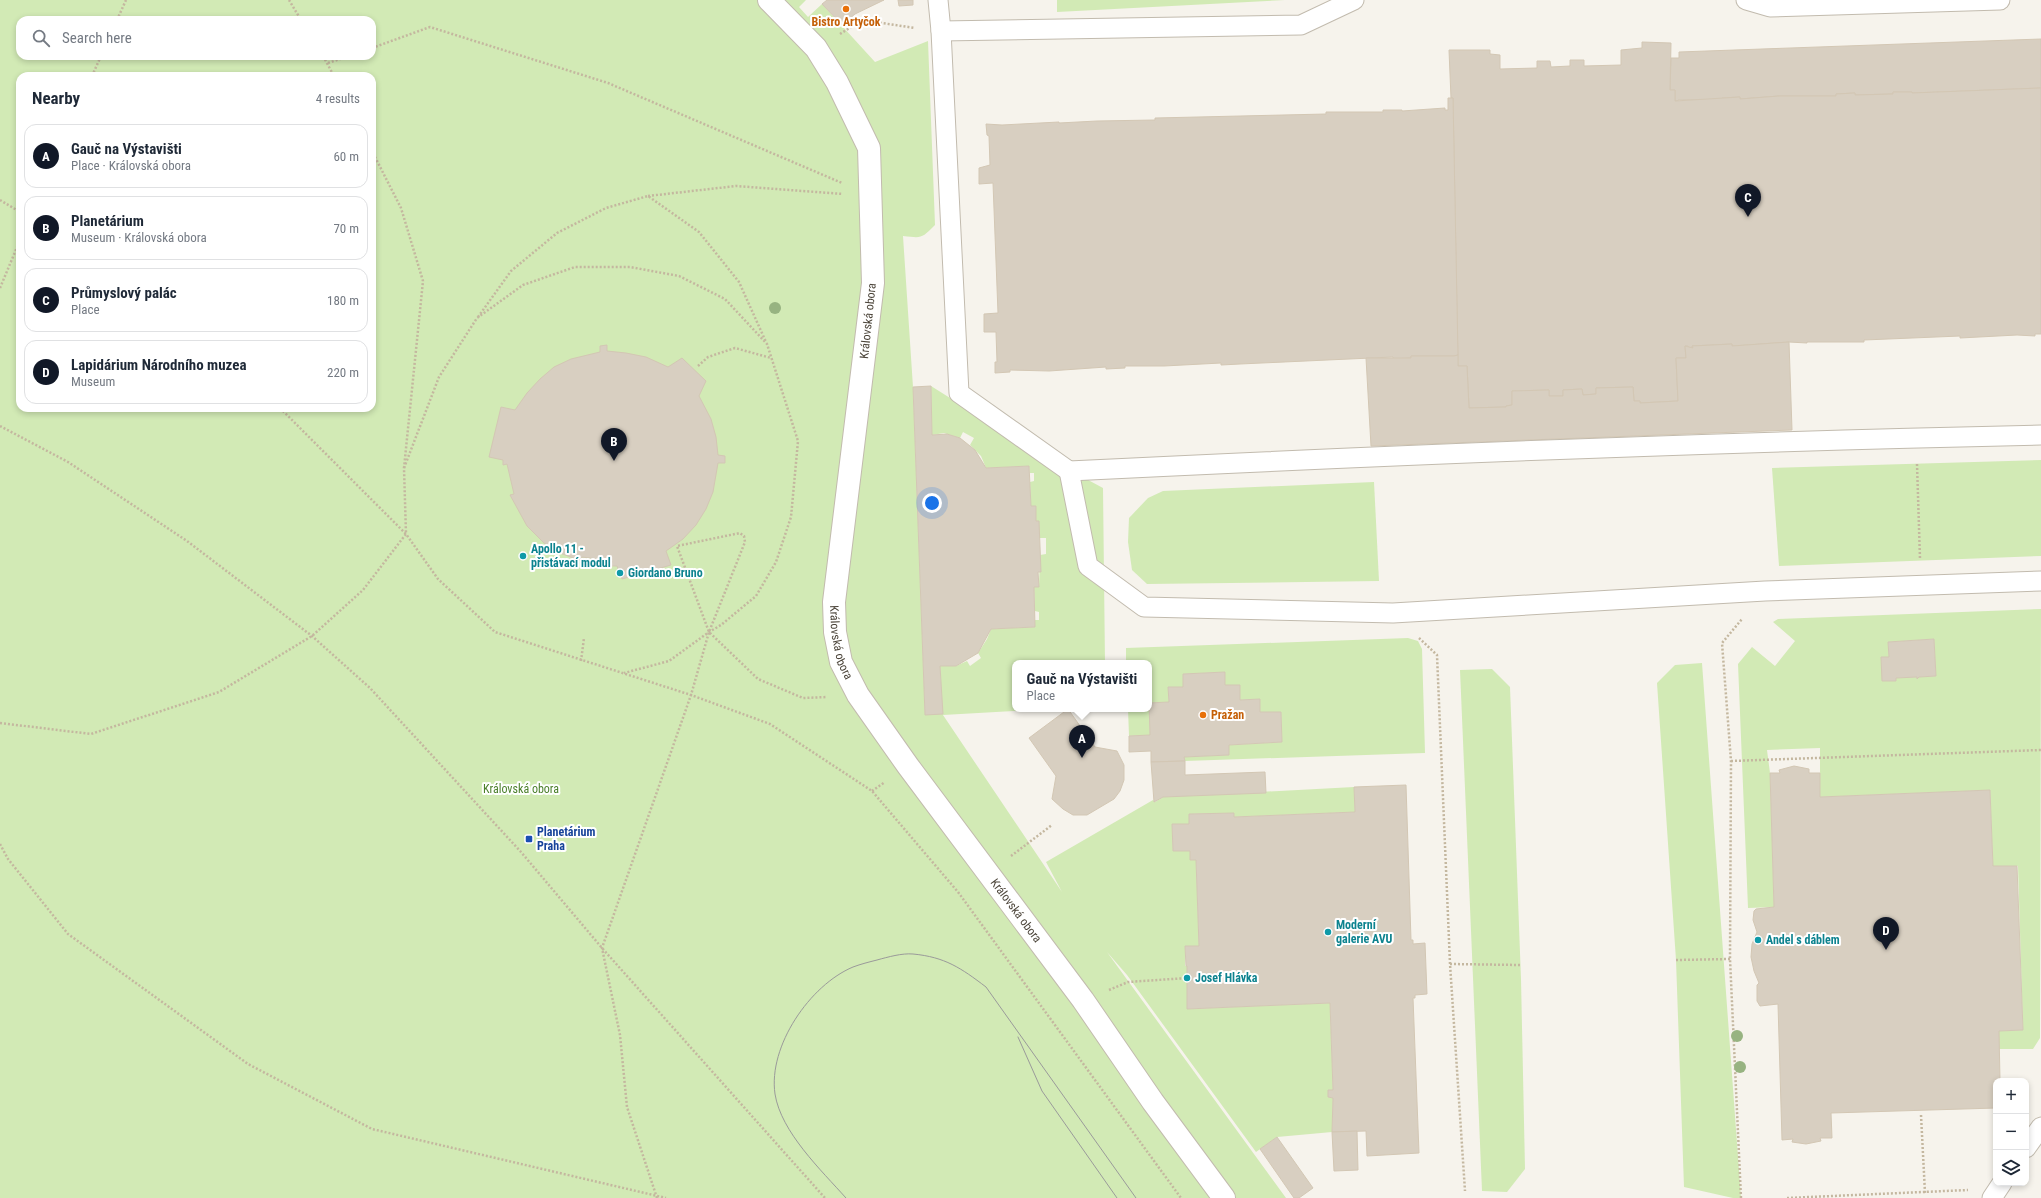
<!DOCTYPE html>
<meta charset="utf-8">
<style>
body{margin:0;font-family:"Roboto Condensed",sans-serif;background:#f6f6f7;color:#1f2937}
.controls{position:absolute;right:12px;bottom:12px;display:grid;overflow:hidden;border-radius:8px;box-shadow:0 2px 6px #0003}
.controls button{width:36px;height:36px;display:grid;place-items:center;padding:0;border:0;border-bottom:1px solid #e0e1e3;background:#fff;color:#1f2937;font:20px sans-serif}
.you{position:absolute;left:932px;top:503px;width:14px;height:14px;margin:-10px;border:3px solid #fff;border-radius:50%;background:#1a73e8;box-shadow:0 0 0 6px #1a73e833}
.badge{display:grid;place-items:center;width:26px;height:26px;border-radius:50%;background:#111827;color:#fff;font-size:13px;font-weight:700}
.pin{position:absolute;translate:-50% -33px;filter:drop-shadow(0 1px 2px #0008)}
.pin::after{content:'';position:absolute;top:21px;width:14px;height:12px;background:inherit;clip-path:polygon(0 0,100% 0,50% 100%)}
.popup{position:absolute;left:1012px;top:660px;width:140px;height:52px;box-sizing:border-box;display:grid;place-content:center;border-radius:8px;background:#fff;filter:drop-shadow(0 1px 3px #0005);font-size:13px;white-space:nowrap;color:#747a83}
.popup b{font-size:15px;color:#1f2937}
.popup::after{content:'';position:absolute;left:50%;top:100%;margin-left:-8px;border:8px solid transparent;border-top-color:#fff}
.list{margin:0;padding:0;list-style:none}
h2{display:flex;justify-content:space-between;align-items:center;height:52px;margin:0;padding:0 16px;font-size:17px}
h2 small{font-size:13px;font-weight:400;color:#747a83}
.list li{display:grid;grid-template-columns:26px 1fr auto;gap:12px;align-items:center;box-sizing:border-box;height:64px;margin:0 8px 8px;padding:0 8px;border:1px solid #e0e1e3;border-radius:12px}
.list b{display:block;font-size:15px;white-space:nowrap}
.list p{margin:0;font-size:13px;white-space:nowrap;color:#747a83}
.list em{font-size:13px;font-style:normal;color:#747a83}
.icon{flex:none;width:22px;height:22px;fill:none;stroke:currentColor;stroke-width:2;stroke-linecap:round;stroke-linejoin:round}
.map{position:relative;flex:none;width:2041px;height:1198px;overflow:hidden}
.search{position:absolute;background:#fff;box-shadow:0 2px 6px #0003;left:16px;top:16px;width:360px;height:44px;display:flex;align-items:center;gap:10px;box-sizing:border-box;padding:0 14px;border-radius:12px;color:#747a83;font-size:15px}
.panel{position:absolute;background:#fff;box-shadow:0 2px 6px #0003;left:16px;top:72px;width:360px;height:340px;border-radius:12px}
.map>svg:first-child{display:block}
</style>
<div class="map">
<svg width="2041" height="1198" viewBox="0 0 2041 1198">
<rect width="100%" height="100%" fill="#f6f3ec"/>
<!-- green -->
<g fill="#d2eab5" fill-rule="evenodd">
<path d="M 0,0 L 806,0 L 799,7 L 808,17 L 822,4 L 875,62 L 928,41 L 935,225 C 921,239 922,238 903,236 L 913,387 L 925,714 L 942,714 L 940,666 L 956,666 L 967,661 L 970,666 L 981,658 L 978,653 L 987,639 L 991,629 L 1035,627 L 1035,620 L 1039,620 L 1039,612 L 1035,611 L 1034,587 L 1039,587 L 1040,555 L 1046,554 L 1046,538 L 1039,538 L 1039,521 L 1036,521 L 1031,506 L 1030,482 L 1034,481 L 1034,473 L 1030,473 L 1029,466 L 986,468 L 981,456 L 970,445 L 974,438 L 963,432 L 960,438 L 944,433 L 932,435 L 931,386 L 1036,452 L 1103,488 L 1105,663 L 1015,663 L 1015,709 L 1052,709 L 943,715 L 1062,892 L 1046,862 L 1153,800 L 1155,802 L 1163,797 L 1354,787 L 1355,812 L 1234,817 L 1234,813 L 1189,814 L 1189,824 L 1172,825 L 1173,851 L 1190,851 L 1190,860 L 1196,860 L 1199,946 L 1185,946 L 1185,966 L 1187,966 L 1187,1009 L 1330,1003 L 1333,1090 L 1328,1090 L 1328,1097 L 1333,1098 L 1332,1132 L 1277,1137 L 1256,1152 L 1127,975 L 1107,952 L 1286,1198 L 0,1198 ZM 20,20 L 372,20 L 372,56 L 20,56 ZM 20,76 L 372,76 L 372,408 L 20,408 Z"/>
<path d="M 1057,0 L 1285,0 L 1057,12 Z"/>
<path d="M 2041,460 L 2041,556 L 1779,566 L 1772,468 Z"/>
<path d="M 1374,482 L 1379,581 L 1147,584 L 1132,570 L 1128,542 L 1129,518 L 1148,498 L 1163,491 Z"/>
<path d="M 2041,609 L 2040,1038 L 2033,1049 L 1999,1049 L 1999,1031 L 2023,1030 L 2018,866 L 1993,866 L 1990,790 L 1820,797 L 1820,748 L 1767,750 L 1770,773 L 1774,907 L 1748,908 L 1738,664 L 1752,647 L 1775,666 L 1795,641 L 1773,622 L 1778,619 ZM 1934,639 L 1936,676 L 1919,677 L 1917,679 L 1917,677 L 1896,678 L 1896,681 L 1883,681 L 1881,657 L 1889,657 L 1888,642 Z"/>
<path d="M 1408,638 L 1418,641 L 1422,649 L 1425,753 L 1185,761 L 1184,757 L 1229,755 L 1229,745 L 1282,742 L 1281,712 L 1260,712 L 1260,699 L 1240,700 L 1239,685 L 1225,685 L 1224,672 L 1183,674 L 1183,687 L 1168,687 L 1169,702 L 1149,703 L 1149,663 L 1126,663 L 1126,648 Z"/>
<path d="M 1702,663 L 1741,1198 L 1733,1198 L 1684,1187 L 1676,960 L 1657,683 L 1675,665 Z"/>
<path d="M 1492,669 L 1510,687 L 1521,979 L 1525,1169 L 1507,1192 L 1482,1191 L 1460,670 Z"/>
<path d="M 1149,707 L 1150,735 L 1129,736 L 1128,709 L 1149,709 Z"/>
</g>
<!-- building -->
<g fill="#d8cfc1" stroke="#d3c7b4">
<path d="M 827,0 L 884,0 L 855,14 L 842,25 L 822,4 Z"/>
<path d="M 898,0 L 913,0 L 913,5 L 899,6 Z"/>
<path d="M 2041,39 L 2041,88 L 1912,93 L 1912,92 L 1893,92 L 1893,94 L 1855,95 L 1855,93 L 1836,94 L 1836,96 L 1779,96 L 1740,99 L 1740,97 L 1722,98 L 1722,100 L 1678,100 L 1678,101 L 1675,101 L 1675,90 L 1670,90 L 1671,58 L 1679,58 L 1679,52 Z"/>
<path d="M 1642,42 L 1671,43 L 1670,90 L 1675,90 L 1675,101 L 1740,97 L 1740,99 L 1779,96 L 1836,96 L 1836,94 L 1855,93 L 1855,95 L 1893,94 L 1893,92 L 1912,92 L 1912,93 L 2041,88 L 2041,334 L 2035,334 L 2035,336 L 2017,335 L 1960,338 L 1960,336 L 1864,340 L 1864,342 L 1807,342 L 1807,343 L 1789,342 L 1732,346 L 1732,344 L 1692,346 L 1693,348 L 1688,348 L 1688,346 L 1685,346 L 1686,358 L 1676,358 L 1678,401 L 1640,403 L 1640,401 L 1634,401 L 1633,387 L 1596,388 L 1596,394 L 1583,395 L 1582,389 L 1563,390 L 1563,396 L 1549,396 L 1549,390 L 1512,391 L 1512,405 L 1506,406 L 1506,407 L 1469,408 L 1467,366 L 1458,366 L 1453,98 L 1451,98 L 1449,50 L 1490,50 L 1490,54 L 1500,55 L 1500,69 L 1537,68 L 1537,61 L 1550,61 L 1551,67 L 1570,66 L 1570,60 L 1584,60 L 1584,66 L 1621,65 L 1621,50 L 1642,48 Z"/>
<path d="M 1448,98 L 1453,98 L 1458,355 L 1454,356 L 1411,356 L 1411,358 L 1393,359 L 1393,357 L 1240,364 L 1221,365 L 1221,363 L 1164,366 L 1125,366 L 1125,368 L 1106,369 L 1106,367 L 1049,371 L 1010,370 L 1010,372 L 995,373 L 995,362 L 997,362 L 996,332 L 984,332 L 984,314 L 998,313 L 993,183 L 979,184 L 979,168 L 990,165 L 989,136 L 987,135 L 986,124 L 1002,125 L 1059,122 L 1059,123 L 1097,121 L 1155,120 L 1155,118 L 1326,114 L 1326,112 L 1383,112 L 1383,110 L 1402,110 L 1402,111 L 1445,108 L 1445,110 L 1448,110 Z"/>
<path d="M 1789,342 L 1792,430 L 1371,446 L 1366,358 L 1411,358 L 1411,356 L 1454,356 L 1458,355 L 1458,366 L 1467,366 L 1469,408 L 1506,407 L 1506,406 L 1512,405 L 1512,391 L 1549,390 L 1549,396 L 1563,396 L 1563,390 L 1582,389 L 1583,395 L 1596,394 L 1596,388 L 1633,387 L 1634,401 L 1640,401 L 1640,403 L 1678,401 L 1676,358 L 1686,358 L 1685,346 L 1693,348 L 1692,346 L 1732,344 L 1732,346 Z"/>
<path d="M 607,345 L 607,351 L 626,353 L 646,357 L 668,367 L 682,358 L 706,381 L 699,396 L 711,419 L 716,437 L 718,455 L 725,456 L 725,463 L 718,463 L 713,492 L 706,509 L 696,525 L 683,539 L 666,551 L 671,565 L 622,579 L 617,566 L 611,566 L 612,561 L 582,557 L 581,561 L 560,553 L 544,543 L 527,526 L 510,495 L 514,494 L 507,464 L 503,465 L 503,460 L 489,457 L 501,407 L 515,410 L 527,393 L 540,379 L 554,367 L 571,359 L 600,352 L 600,346 Z"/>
<path d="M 931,386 L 932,435 L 947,434 L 960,438 L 975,450 L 986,468 L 1029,466 L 1031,506 L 1036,506 L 1036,521 L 1039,521 L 1041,572 L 1038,572 L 1039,587 L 1034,587 L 1035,627 L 991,629 L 978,653 L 956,666 L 940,666 L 943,714 L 925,715 L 913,387 Z"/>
<path d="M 1934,639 L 1936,676 L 1919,677 L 1917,679 L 1917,677 L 1896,678 L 1896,681 L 1882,681 L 1881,657 L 1889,657 L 1888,642 Z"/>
<path d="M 1225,672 L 1225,685 L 1240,685 L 1240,700 L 1260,699 L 1260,712 L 1281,712 L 1282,742 L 1229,745 L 1229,755 L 1184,757 L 1185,761 L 1151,762 L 1151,751 L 1129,752 L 1129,736 L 1150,735 L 1149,703 L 1169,702 L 1168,687 L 1183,687 L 1183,674 Z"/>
<path d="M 1068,709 L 1095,747 L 1117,751 L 1124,765 L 1124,780 L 1120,791 L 1114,799 L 1087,815 L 1073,815 L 1063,809 L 1052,799 L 1056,776 L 1029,738 Z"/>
<path d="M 1185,761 L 1185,775 L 1265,772 L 1266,793 L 1163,797 L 1154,802 L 1151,762 Z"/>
<path d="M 1794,766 L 1809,769 L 1809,773 L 1820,773 L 1820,797 L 1990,790 L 1993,866 L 2017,866 L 2023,1030 L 1999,1031 L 2000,1081 L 1996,1081 L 1996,1108 L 1831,1113 L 1832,1138 L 1820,1138 L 1821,1141 L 1806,1144 L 1792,1142 L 1793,1139 L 1782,1140 L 1778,1004 L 1760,1006 L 1757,1001 L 1757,985 L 1759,983 L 1754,971 L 1751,957 L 1752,944 L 1757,932 L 1753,920 L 1754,911 L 1756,909 L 1774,907 L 1770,773 L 1780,773 L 1779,770 Z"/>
<path d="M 1406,785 L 1411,940 L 1413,940 L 1413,944 L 1425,943 L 1427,994 L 1415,995 L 1415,998 L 1413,998 L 1419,1153 L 1367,1156 L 1366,1131 L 1332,1132 L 1333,1098 L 1328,1097 L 1328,1090 L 1333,1090 L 1330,1003 L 1187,1009 L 1187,966 L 1186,966 L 1185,946 L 1199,946 L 1196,860 L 1190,860 L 1190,851 L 1173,851 L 1172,824 L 1189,824 L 1189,814 L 1234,813 L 1234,817 L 1355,812 L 1354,787 Z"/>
<path d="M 1357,1131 L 1358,1170 L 1334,1171 L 1332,1132 Z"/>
<path d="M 1277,1137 L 1313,1188 L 1299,1198 L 1294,1198 L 1260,1149 Z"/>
</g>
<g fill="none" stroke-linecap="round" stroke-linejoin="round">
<!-- lane casing -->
<g stroke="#c2bbae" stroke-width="21">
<g id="lane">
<path d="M 938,0 L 941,31 L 959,393 L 1069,471"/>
<path d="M 1746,0 L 1770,7 L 2000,0"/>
<path d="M 941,31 L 1301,25 L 1354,0"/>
<path d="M 2041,435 C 1717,442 1393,455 1069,471 L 1088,566 L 1144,607 L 1393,613 L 1765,591 L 2041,581"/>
<path d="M 2026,1148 L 2041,1127"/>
<path d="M 1992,1198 L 2002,1183"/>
</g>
</g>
<!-- street casing -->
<g stroke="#c2bbae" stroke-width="24">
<g id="street">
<path id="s1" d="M 769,0 L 816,48 L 837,82 L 869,148 L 873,283 L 834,602 L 835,632 L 841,662 L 858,695 L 908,766 L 1083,1000 L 1153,1102 L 1224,1198"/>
</g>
</g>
<!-- path -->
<g stroke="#c4b79f" stroke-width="2.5" stroke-dasharray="2 2" stroke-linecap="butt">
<path d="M 289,0 L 301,20"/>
<path d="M 117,20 L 126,0"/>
<path d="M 840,34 L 862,20 L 915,28"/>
<path d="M 372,48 L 430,27 L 608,83 L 842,183"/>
<path d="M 323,56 L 334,76"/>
<path d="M 328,63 L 349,56"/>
<path d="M 92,76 L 101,56"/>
<path d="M 648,196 L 736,186 L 843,194"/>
<path d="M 0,200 L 20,212"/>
<path d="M 0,288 L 20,240"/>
<path d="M 478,317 L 511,271 L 557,233 L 606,208 L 648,196 L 699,232 L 739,282 L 766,342"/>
<path d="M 698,366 L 708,357 L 735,348 L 771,358"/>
<path d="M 280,408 L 406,534 L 438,579 L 495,632 L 691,695 L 770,724 L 872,791 L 958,892 L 1181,1198"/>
<path d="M 0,426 L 68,462 L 187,541 L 312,636 L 370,688 L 521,852 L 602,948 L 825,1198"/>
<path d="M 1917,464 L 1920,559"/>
<path d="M 404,468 L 439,377 L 477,318 L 523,285 L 575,267 L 630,267 L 679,276 L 725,299 L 767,344 L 798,441 L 791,517 L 776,562 L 756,596 L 721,625 L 709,632 L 669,661 L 624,673"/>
<path d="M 1419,638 L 1437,655 L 1450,964 L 1465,1191"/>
<path d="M 581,661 L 584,638"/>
<path d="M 0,723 L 91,734 L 219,692 L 312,636 L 363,590 L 406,534 L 404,468 L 423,281 L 401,208 L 372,151"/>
<path d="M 1731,761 L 2041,750"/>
<path d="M 872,791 L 885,782"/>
<path d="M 0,844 L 8,859 L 68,934 L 248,1064 L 372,1129 L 666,1198"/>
<path d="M 1011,856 L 1052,825"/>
<path d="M 1676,960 L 1730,959"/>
<path d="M 1450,964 L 1520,965"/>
<path d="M 1109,990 L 1128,982 L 1187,978"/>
<path d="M 1921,1115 L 1925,1193"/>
<path d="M 657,1198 L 627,1107 L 620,1035 L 602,948 L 691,695 L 709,632 L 745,542 L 744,536 L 740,533 L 677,546 L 709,632 L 758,679 L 803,698 L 827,697"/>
<path d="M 1741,1198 L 1730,959 L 1731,761 L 1722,643 L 1742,619"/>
<path d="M 1787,1198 L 1968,1190"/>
</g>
<!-- lane -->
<use href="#lane" stroke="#fff" stroke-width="19"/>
<!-- street -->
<use href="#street" stroke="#fff" stroke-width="22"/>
<!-- tram -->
<g stroke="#9a9a9a" stroke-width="1">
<path d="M 1018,1037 L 1042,1091 L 1117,1198"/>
<path d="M 846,1198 C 821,1170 781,1132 775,1094 C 768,1046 810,985 853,967 C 861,964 869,962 877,960 C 888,957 902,953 913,954 C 945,957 961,968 986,987 L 1136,1198"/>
</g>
</g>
<!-- trees -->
<g fill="#97b381">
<circle cx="775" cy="308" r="6"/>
<circle cx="1737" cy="1036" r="6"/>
<circle cx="1740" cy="1067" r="6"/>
</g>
<!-- markers -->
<g fill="#e8710a" stroke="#fff" stroke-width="1.5">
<circle cx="846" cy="9" r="4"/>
<circle cx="1203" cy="715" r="4"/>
</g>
<g fill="#0f9aa8" stroke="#fff" stroke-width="1.5">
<circle cx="523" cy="556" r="4"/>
<circle cx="620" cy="573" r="4"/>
<circle cx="1328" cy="932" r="4"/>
<circle cx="1758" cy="940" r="4"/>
<circle cx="1187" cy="978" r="4"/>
</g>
<rect fill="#1a4fb4" stroke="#fff" stroke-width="1.5" x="525" y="835" width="8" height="8" rx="2"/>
<g text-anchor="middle" stroke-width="4" stroke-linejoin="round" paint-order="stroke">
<!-- food labels -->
<g font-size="12" font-weight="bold" fill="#c56008" stroke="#fff">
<text x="846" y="26">Bistro Artyčok</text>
<text x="1211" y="719" text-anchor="start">Pražan</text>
</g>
<!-- street labels -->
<g font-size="12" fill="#4b4439" stroke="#fff">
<text transform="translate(868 321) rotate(-84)" y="4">Královská obora</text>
<text dy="4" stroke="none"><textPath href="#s1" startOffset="678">Královská obora</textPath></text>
<text dy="4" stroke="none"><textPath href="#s1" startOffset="1002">Královská obora</textPath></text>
</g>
<!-- culture labels -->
<g font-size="12" font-weight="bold" fill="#0d838f" stroke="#fff" text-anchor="start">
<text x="531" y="553">Apollo 11 -<tspan x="531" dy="14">přistávací modul</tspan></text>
<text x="628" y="577">Giordano Bruno</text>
<text x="1336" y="929">Moderní<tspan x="1336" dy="14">galerie AVU</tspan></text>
<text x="1766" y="944">Andel s dáblem</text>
<text x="1195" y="982">Josef Hlávka</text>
</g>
<!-- park labels -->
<g font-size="12" fill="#4a7f2a" stroke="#fff">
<text x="521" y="793">Královská obora</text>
</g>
<!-- transit labels -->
<g font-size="12" font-weight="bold" fill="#164399" stroke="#fff" text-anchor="start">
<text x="537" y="836">Planetárium<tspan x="537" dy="14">Praha</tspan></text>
</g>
</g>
</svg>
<div class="controls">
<button>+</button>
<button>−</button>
<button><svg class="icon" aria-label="layers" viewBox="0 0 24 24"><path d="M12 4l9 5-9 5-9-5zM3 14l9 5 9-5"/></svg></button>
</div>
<div class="you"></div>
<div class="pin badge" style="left:1082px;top:758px">A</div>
<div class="popup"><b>Gauč na Výstavišti</b>Place</div>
<div class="pin badge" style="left:614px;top:461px">B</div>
<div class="pin badge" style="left:1748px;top:217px">C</div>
<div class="pin badge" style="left:1886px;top:950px">D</div>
<div class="search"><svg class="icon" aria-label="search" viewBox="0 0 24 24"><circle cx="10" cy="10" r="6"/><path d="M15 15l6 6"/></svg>Search here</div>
<section class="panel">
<h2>Nearby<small>4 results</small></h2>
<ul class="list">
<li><span class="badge">A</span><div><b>Gauč na Výstavišti</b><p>Place · Královská obora</p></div><em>60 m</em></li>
<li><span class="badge">B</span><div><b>Planetárium</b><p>Museum · Královská obora</p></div><em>70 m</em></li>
<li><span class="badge">C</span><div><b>Průmyslový palác</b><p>Place</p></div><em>180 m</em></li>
<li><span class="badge">D</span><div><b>Lapidárium Národního muzea</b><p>Museum</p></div><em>220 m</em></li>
</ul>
</section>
</div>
